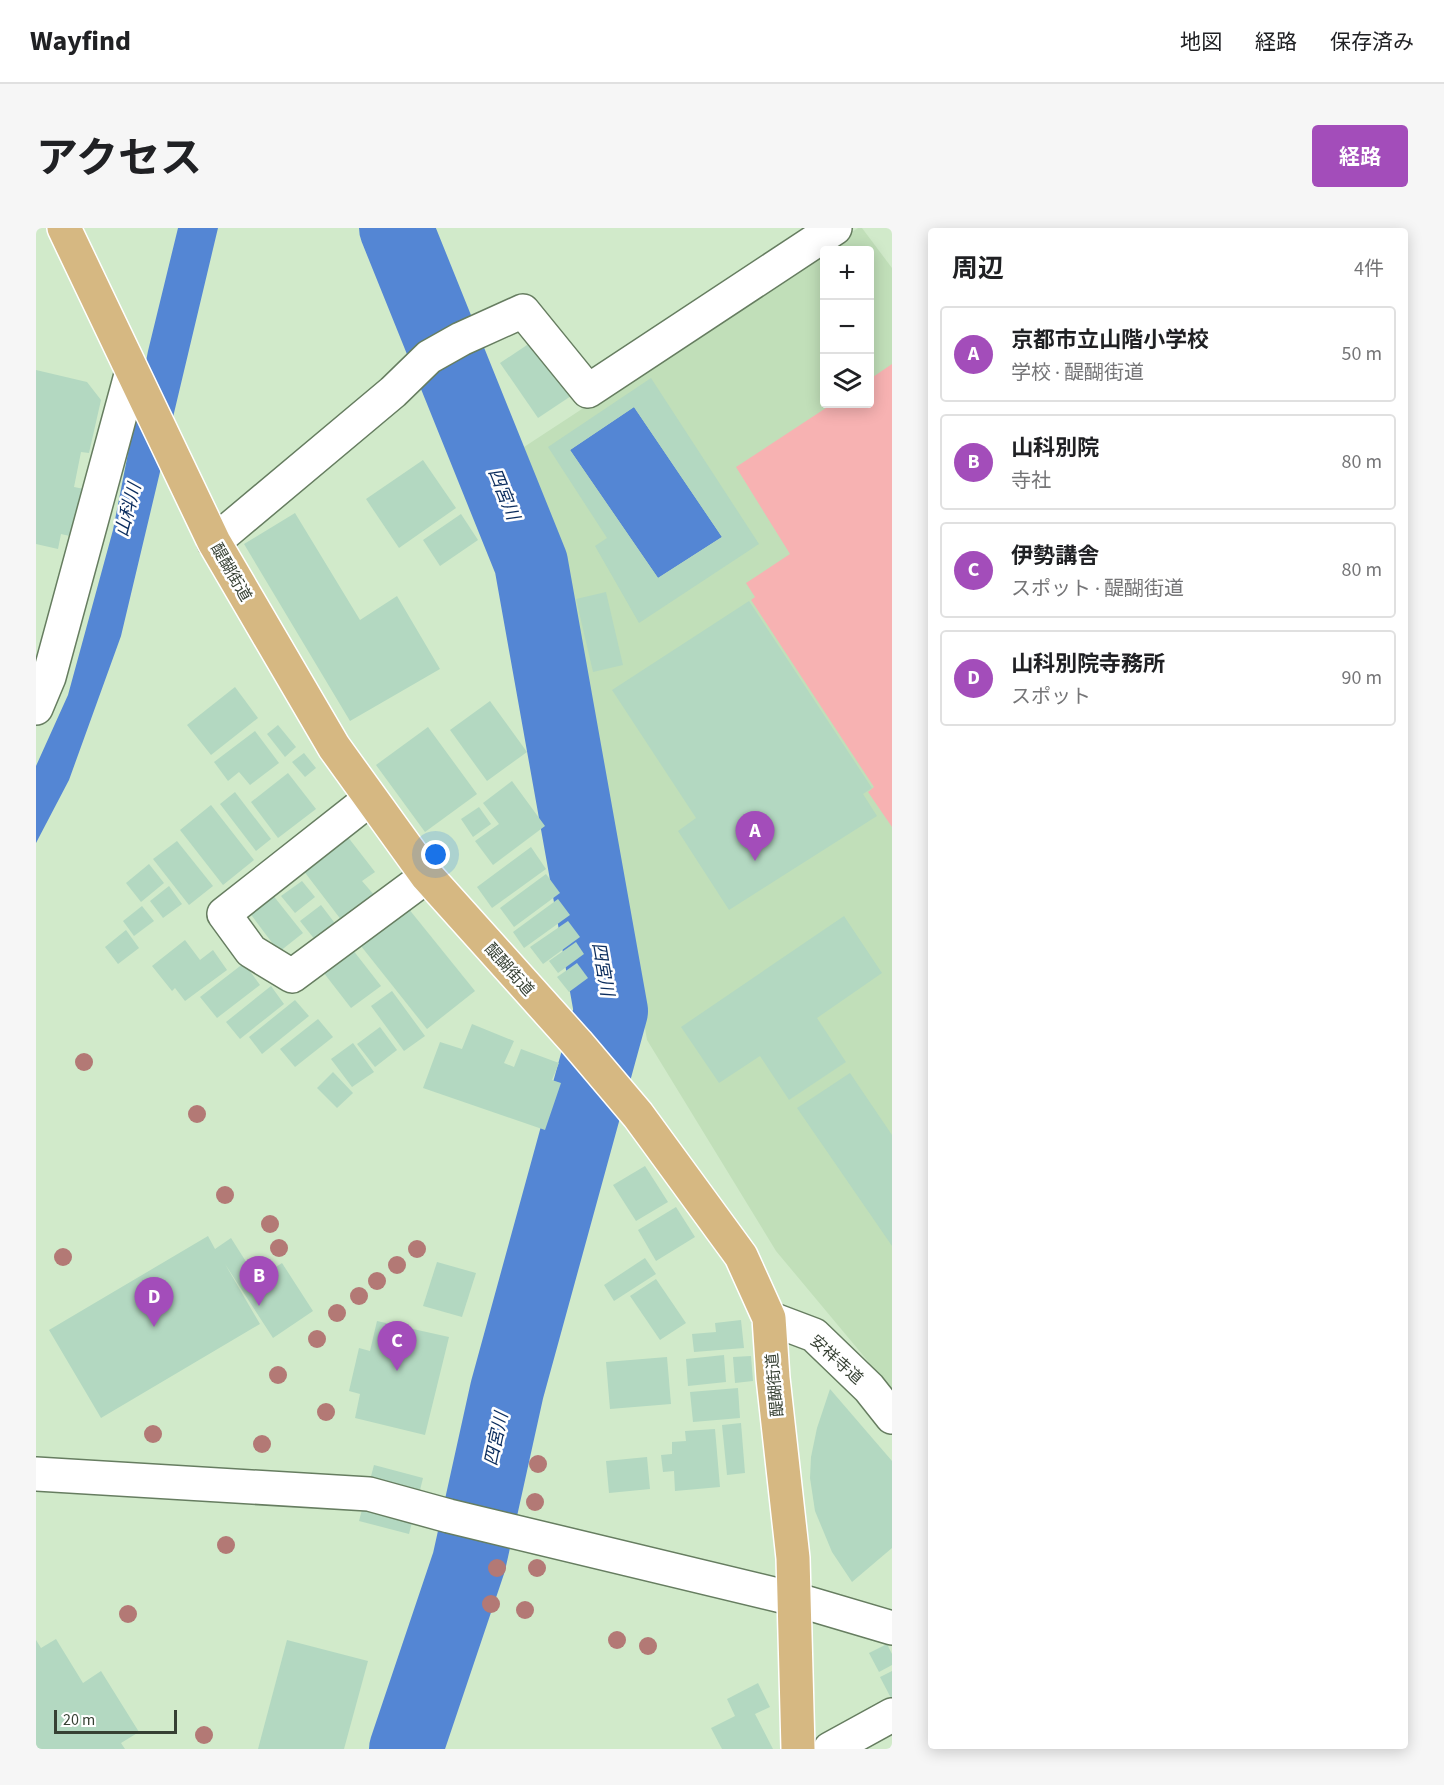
<!DOCTYPE html>
<html lang="ja">
<meta charset="utf-8">
<style>
body{margin:0;font-family:"Source Sans 3","Noto Sans JP",sans-serif;background:#f6f6f6;color:#202124}
.controls{position:absolute;right:18px;top:18px;display:grid;overflow:hidden;border-radius:6px;box-shadow:0 3px 15px #0003}
.controls button{width:54px;height:54px;display:grid;place-items:center;padding:0;border:0;border-bottom:2px solid #e0e0e0;background:#fff;color:#202124;font:30px sans-serif}
.scale{position:absolute;left:18px;bottom:15px;width:123px;box-sizing:border-box;padding-left:6px;border:3px solid #364033;border-top:0;font-size:16px;line-height:21px;white-space:nowrap;color:#364033;-webkit-text-stroke:4px #fff;paint-order:stroke}
.you{position:absolute;left:400px;top:627px;width:21px;height:21px;margin:-15px;border:4px solid #fff;border-radius:50%;background:#1a73e8;box-shadow:0 0 0 9px #1a73e833}
.badge{display:grid;place-items:center;width:39px;height:39px;border-radius:50%;background:#a34dba;color:#fff;font-size:20px;font-weight:700}
.pin{position:absolute;translate:-50% -50px;filter:drop-shadow(0 2px 3px #0008)}
.pin::after{content:'';position:absolute;top:32px;width:21px;height:18px;background:inherit;clip-path:polygon(0 0,100% 0,50% 100%)}
.list{margin:0;padding:0;list-style:none}
h2{display:flex;justify-content:space-between;align-items:center;height:78px;margin:0;padding:0 24px;font-size:26px}
h2 small{font-size:20px;font-weight:400;color:#757577}
.list li{display:grid;grid-template-columns:39px 1fr auto;gap:18px;align-items:center;box-sizing:border-box;height:96px;margin:0 12px 12px;padding:0 12px;border:2px solid #e0e0e0;border-radius:6px}
.list b{display:block;font-size:22px;white-space:nowrap}
.list p{margin:0;font-size:20px;white-space:nowrap;color:#757577}
.list em{font-size:20px;font-style:normal;color:#757577}
.icon{flex:none;width:33px;height:33px;fill:none;stroke:currentColor;stroke-width:2;stroke-linecap:round;stroke-linejoin:round}
.map{position:relative;flex:none;width:856px;height:1521px;overflow:hidden;border-radius:6px}
header{display:flex;align-items:center;gap:36px;box-sizing:border-box;height:84px;padding:0 30px;background:#fff;border-bottom:2px solid #e0e0e0}
header strong{font-size:28px}
nav{display:flex;gap:33px;margin-inline-start:auto;font-size:21px}
.intro{display:flex;align-items:center;justify-content:space-between;box-sizing:border-box;height:144px;padding:0 36px}
h1{margin:0;font-size:42px}
.button{padding:15px 27px;border-radius:6px;background:#a34dba;color:#fff;font-size:21px;font-weight:700}
main{display:flex;gap:36px;padding:0 36px}
aside{flex:1;background:#fff;border-radius:6px;box-shadow:0 3px 15px #0003}
.map>svg:first-child{display:block}
</style>
<header>
<strong>Wayfind</strong>
<nav><a>地図</a><a>経路</a><a>保存済み</a></nav>
</header>
<div class="intro"><h1>アクセス</h1><a class="button">経路</a></div>
<main>
<div class="map">
<svg width="856" height="1521" viewBox="0 0 856 1521">
<rect width="100%" height="100%" fill="#d1eaca"/>
<!-- built -->
<path fill="#c1dfb9" fill-rule="evenodd" d="M 822,0 L 826,0 L 856,40 L 856,1162 L 740,1023 L 611,812 L 533,340 L 488,219 ZM 788,22 L 834,22 L 834,176 L 788,176 Z"/>
<!-- green -->
<path fill="#f7b2b2" d="M 856,136 L 856,599 L 832,564 L 838,559 L 715,372 L 719,369 L 710,355 L 754,326 L 700,239 L 796,176 L 834,176 L 834,151 Z"/>
<!-- water -->
<g fill="#5486d4">
<path d="M 142,0 L 182,0 L 85,408 L 33,552 L 0,615 L 0,538 L 32,467 L 77,302 L 112,123 Z"/>
<path d="M 598,179 L 686,309 L 622,350 L 534,222 Z"/>
</g>
<g fill="none" stroke-linecap="round" stroke-linejoin="round">
<!-- river -->
<path stroke="#5486d4" stroke-width="74" d="M 360,0 L 495,335 L 575,783 L 471,1162 L 433,1334 L 370,1521"/>
</g>
<!-- building -->
<g fill="#b3d8c1" fill-rule="evenodd">
<path d="M 497,113 L 535,168 L 502,190 L 464,135 Z"/>
<path d="M 0,142 L 51,154 L 65,172 L 53,225 L 45,224 L 38,259 L 48,261 L 38,309 L 25,306 L 22,321 L 0,316 Z"/>
<path d="M 615,150 L 723,316 L 603,395 L 559,318 L 571,310 L 512,219 ZM 598,179 L 686,309 L 622,350 L 534,222 Z"/>
<path d="M 387,232 L 420,280 L 363,320 L 330,271 Z"/>
<path d="M 259,285 L 324,392 L 361,368 L 404,441 L 314,493 L 208,316 Z"/>
<path d="M 425,286 L 442,312 L 404,338 L 387,312 Z"/>
<path d="M 570,364 L 587,437 L 557,444 L 540,371 Z"/>
<path d="M 713,373 L 836,560 L 827,566 L 841,588 L 693,682 L 642,603 L 660,590 L 576,462 Z"/>
<path d="M 199,459 L 222,490 L 175,527 L 151,497 Z"/>
<path d="M 454,473 L 491,524 L 451,553 L 414,502 Z"/>
<path d="M 242,497 L 260,519 L 249,529 L 231,506 Z"/>
<path d="M 392,499 L 441,566 L 389,604 L 340,537 Z"/>
<path d="M 219,503 L 243,535 L 214,557 L 203,544 L 192,553 L 178,534 Z"/>
<path d="M 268,525 L 280,540 L 269,549 L 256,534 Z"/>
<path d="M 252,545 L 280,581 L 242,610 L 215,574 Z"/>
<path d="M 476,553 L 509,598 L 457,637 L 439,613 L 463,596 L 447,575 Z"/>
<path d="M 199,564 L 235,611 L 220,623 L 184,576 Z"/>
<path d="M 175,577 L 218,632 L 187,657 L 144,602 Z"/>
<path d="M 443,579 L 455,596 L 437,609 L 425,591 Z"/>
<path d="M 308,604 L 339,644 L 326,653 L 339,668 L 306,693 L 264,638 Z"/>
<path d="M 141,613 L 177,658 L 153,677 L 117,631 Z"/>
<path d="M 495,619 L 510,641 L 456,680 L 441,659 Z"/>
<path d="M 113,636 L 128,655 L 105,674 L 90,655 Z"/>
<path d="M 510,646 L 524,665 L 478,699 L 464,680 Z"/>
<path d="M 266,653 L 279,669 L 259,685 L 245,668 Z"/>
<path d="M 133,658 L 146,676 L 127,690 L 114,673 Z"/>
<path d="M 236,666 L 267,705 L 243,724 L 213,684 Z"/>
<path d="M 522,671 L 534,687 L 488,720 L 477,704 Z"/>
<path d="M 285,677 L 301,698 L 280,713 L 264,693 Z"/>
<path d="M 106,678 L 118,693 L 98,708 L 87,693 Z"/>
<path d="M 372,680 L 439,763 L 391,801 L 325,718 Z"/>
<path d="M 808,688 L 846,745 L 781,790 L 810,834 L 753,872 L 724,828 L 683,855 L 645,799 Z"/>
<path d="M 532,693 L 544,709 L 507,736 L 494,719 Z"/>
<path d="M 90,702 L 103,720 L 82,736 L 69,719 Z"/>
<path d="M 149,712 L 164,732 L 177,722 L 191,742 L 149,773 L 139,760 L 136,763 L 116,738 Z"/>
<path d="M 540,714 L 548,726 L 522,745 L 513,733 Z"/>
<path d="M 313,717 L 345,758 L 315,780 L 284,740 Z"/>
<path d="M 208,735 L 224,757 L 181,790 L 164,769 Z"/>
<path d="M 541,735 L 552,750 L 533,764 L 521,749 Z"/>
<path d="M 235,758 L 248,776 L 204,811 L 190,794 Z"/>
<path d="M 356,763 L 389,808 L 368,823 L 335,778 Z"/>
<path d="M 259,772 L 273,788 L 226,826 L 213,809 Z"/>
<path d="M 282,791 L 297,809 L 259,839 L 244,821 Z"/>
<path d="M 436,796 L 478,813 L 468,835 L 478,839 L 485,821 L 523,835 L 516,852 L 525,855 L 509,902 L 387,860 L 404,814 L 426,821 Z"/>
<path d="M 344,799 L 361,822 L 339,839 L 321,816 Z"/>
<path d="M 317,815 L 338,844 L 316,859 L 295,831 Z"/>
<path d="M 297,844 L 317,865 L 301,880 L 281,860 Z"/>
<path d="M 814,845 L 856,907 L 856,1018 L 761,880 Z"/>
<path d="M 609,938 L 632,974 L 600,993 L 577,957 Z"/>
<path d="M 640,979 L 659,1009 L 620,1033 L 602,1002 Z"/>
<path d="M 172,1008 L 179,1021 L 195,1010 L 221,1051 L 246,1035 L 277,1083 L 237,1110 L 189,1036 L 224,1096 L 65,1190 L 13,1102 Z"/>
<path d="M 609,1030 L 620,1046 L 578,1073 L 568,1057 Z"/>
<path d="M 401,1034 L 440,1045 L 426,1089 L 387,1078 Z"/>
<path d="M 620,1051 L 650,1095 L 624,1112 L 594,1068 Z"/>
<path d="M 705,1092 L 708,1120 L 658,1124 L 656,1106 L 680,1104 L 679,1095 Z"/>
<path d="M 341,1093 L 413,1109 L 389,1207 L 319,1190 L 324,1166 L 313,1163 L 323,1120 L 334,1123 Z"/>
<path d="M 688,1127 L 690,1154 L 652,1158 L 650,1131 Z"/>
<path d="M 715,1128 L 717,1153 L 699,1155 L 697,1129 Z"/>
<path d="M 631,1129 L 635,1176 L 574,1181 L 570,1134 Z"/>
<path d="M 702,1160 L 704,1190 L 657,1194 L 654,1164 Z"/>
<path d="M 794,1161 L 856,1233 L 856,1320 L 816,1354 L 796,1324 L 779,1283 L 774,1250 L 775,1229 L 781,1200 Z"/>
<path d="M 705,1195 L 709,1245 L 691,1247 L 686,1197 Z"/>
<path d="M 679,1201 L 684,1259 L 639,1263 L 638,1243 L 627,1244 L 625,1227 L 636,1226 L 636,1214 L 650,1213 L 649,1203 Z"/>
<path d="M 611,1229 L 614,1261 L 573,1265 L 570,1233 Z"/>
<path d="M 338,1237 L 387,1250 L 373,1306 L 323,1293 Z"/>
<path d="M 20,1411 L 47,1455 L 65,1443 L 103,1504 L 85,1515 L 89,1521 L 0,1521 L 0,1412 L 5,1420 Z"/>
<path d="M 251,1412 L 332,1433 L 308,1521 L 222,1521 Z"/>
<path d="M 851,1416 L 856,1426 L 856,1437 L 843,1444 L 833,1425 Z"/>
<path d="M 856,1443 L 856,1472 L 844,1449 Z"/>
<path d="M 722,1455 L 734,1479 L 719,1486 L 737,1521 L 686,1521 L 675,1500 L 699,1488 L 691,1471 Z"/>
</g>
<g fill="none" stroke-linecap="round" stroke-linejoin="round">
<!-- minor casing -->
<g stroke="#667d60" stroke-width="36">
<g id="minor">
<path d="M 178,314 L 357,164 L 393,129 L 425,111 L 487,83 L 552,163 L 799,0"/>
<path d="M 0,480 L 13,449 L 96,143"/>
<path d="M 334,571 L 188,686 L 215,723 L 256,748 L 391,648"/>
<path d="M 733,1090 L 778,1107 L 833,1160 L 856,1189"/>
<path d="M 0,1246 L 333,1266 L 413,1288 L 758,1371 L 856,1400"/>
<path d="M 794,1521 L 856,1487"/>
</g>
</g>
<!-- major casing -->
<g stroke="#fff" stroke-width="36">
<path id="major" d="M 28,0 L 178,314 L 298,519 L 391,648 L 541,815 L 602,887 L 705,1028 L 733,1090 L 737,1150 L 757,1330 L 762,1521"/>
</g>
<!-- minor -->
<use href="#minor" stroke="#fff" stroke-width="33"/>
<!-- major -->
<use href="#major" stroke="#d6b882" stroke-width="33"/>
</g>
<!-- trees -->
<g fill="#b37975">
<circle cx="48" cy="834" r="9"/>
<circle cx="161" cy="886" r="9"/>
<circle cx="189" cy="967" r="9"/>
<circle cx="234" cy="996" r="9"/>
<circle cx="243" cy="1020" r="9"/>
<circle cx="381" cy="1021" r="9"/>
<circle cx="27" cy="1029" r="9"/>
<circle cx="361" cy="1037" r="9"/>
<circle cx="341" cy="1053" r="9"/>
<circle cx="323" cy="1068" r="9"/>
<circle cx="301" cy="1085" r="9"/>
<circle cx="281" cy="1111" r="9"/>
<circle cx="242" cy="1147" r="9"/>
<circle cx="290" cy="1184" r="9"/>
<circle cx="117" cy="1206" r="9"/>
<circle cx="226" cy="1216" r="9"/>
<circle cx="502" cy="1236" r="9"/>
<circle cx="499" cy="1274" r="9"/>
<circle cx="190" cy="1317" r="9"/>
<circle cx="461" cy="1340" r="9"/>
<circle cx="501" cy="1340" r="9"/>
<circle cx="455" cy="1376" r="9"/>
<circle cx="489" cy="1382" r="9"/>
<circle cx="92" cy="1386" r="9"/>
<circle cx="581" cy="1412" r="9"/>
<circle cx="612" cy="1418" r="9"/>
<circle cx="168" cy="1507" r="9"/>
</g>
<g text-anchor="middle" stroke-width="5" stroke-linejoin="round" paint-order="stroke">
<!-- street labels -->
<g font-size="16" fill="#364033" stroke="#fff">
<text transform="translate(196 344) rotate(60)" y="6">醍醐街道</text>
<text transform="translate(474 741) rotate(48)" y="6">醍醐街道</text>
<text transform="translate(801 1131) rotate(42)" y="6">安祥寺道</text>
<text transform="translate(738 1157) rotate(-95)" y="6">醍醐街道</text>
</g>
<!-- water labels -->
<g font-size="18" font-style="italic" fill="#0b2d5e" stroke="#fff">
<text transform="translate(468 266) rotate(68)" y="6">四宮川</text>
<text transform="translate(92 282) rotate(-75)" y="6">山科川</text>
<text transform="translate(567 741) rotate(80)" y="6">四宮川</text>
<text transform="translate(460 1211) rotate(-78)" y="6">四宮川</text>
</g>
</g>
</svg>
<div class="controls">
<button>+</button>
<button>−</button>
<button><svg class="icon" aria-label="layers" viewBox="0 0 24 24"><path d="M12 4l9 5-9 5-9-5zM3 14l9 5 9-5"/></svg></button>
</div>
<div class="scale">20 m</div>
<div class="you"></div>
<div class="pin badge" style="left:719px;top:633px">A</div>
<div class="pin badge" style="left:223px;top:1078px">B</div>
<div class="pin badge" style="left:361px;top:1143px">C</div>
<div class="pin badge" style="left:118px;top:1099px">D</div>
</div>
<aside>
<h2>周辺<small>4件</small></h2>
<ul class="list">
<li><span class="badge">A</span><div><b>京都市立山階小学校</b><p>学校 · 醍醐街道</p></div><em>50 m</em></li>
<li><span class="badge">B</span><div><b>山科別院</b><p>寺社</p></div><em>80 m</em></li>
<li><span class="badge">C</span><div><b>伊勢講舎</b><p>スポット · 醍醐街道</p></div><em>80 m</em></li>
<li><span class="badge">D</span><div><b>山科別院寺務所</b><p>スポット</p></div><em>90 m</em></li>
</ul>
</aside>
</main>
